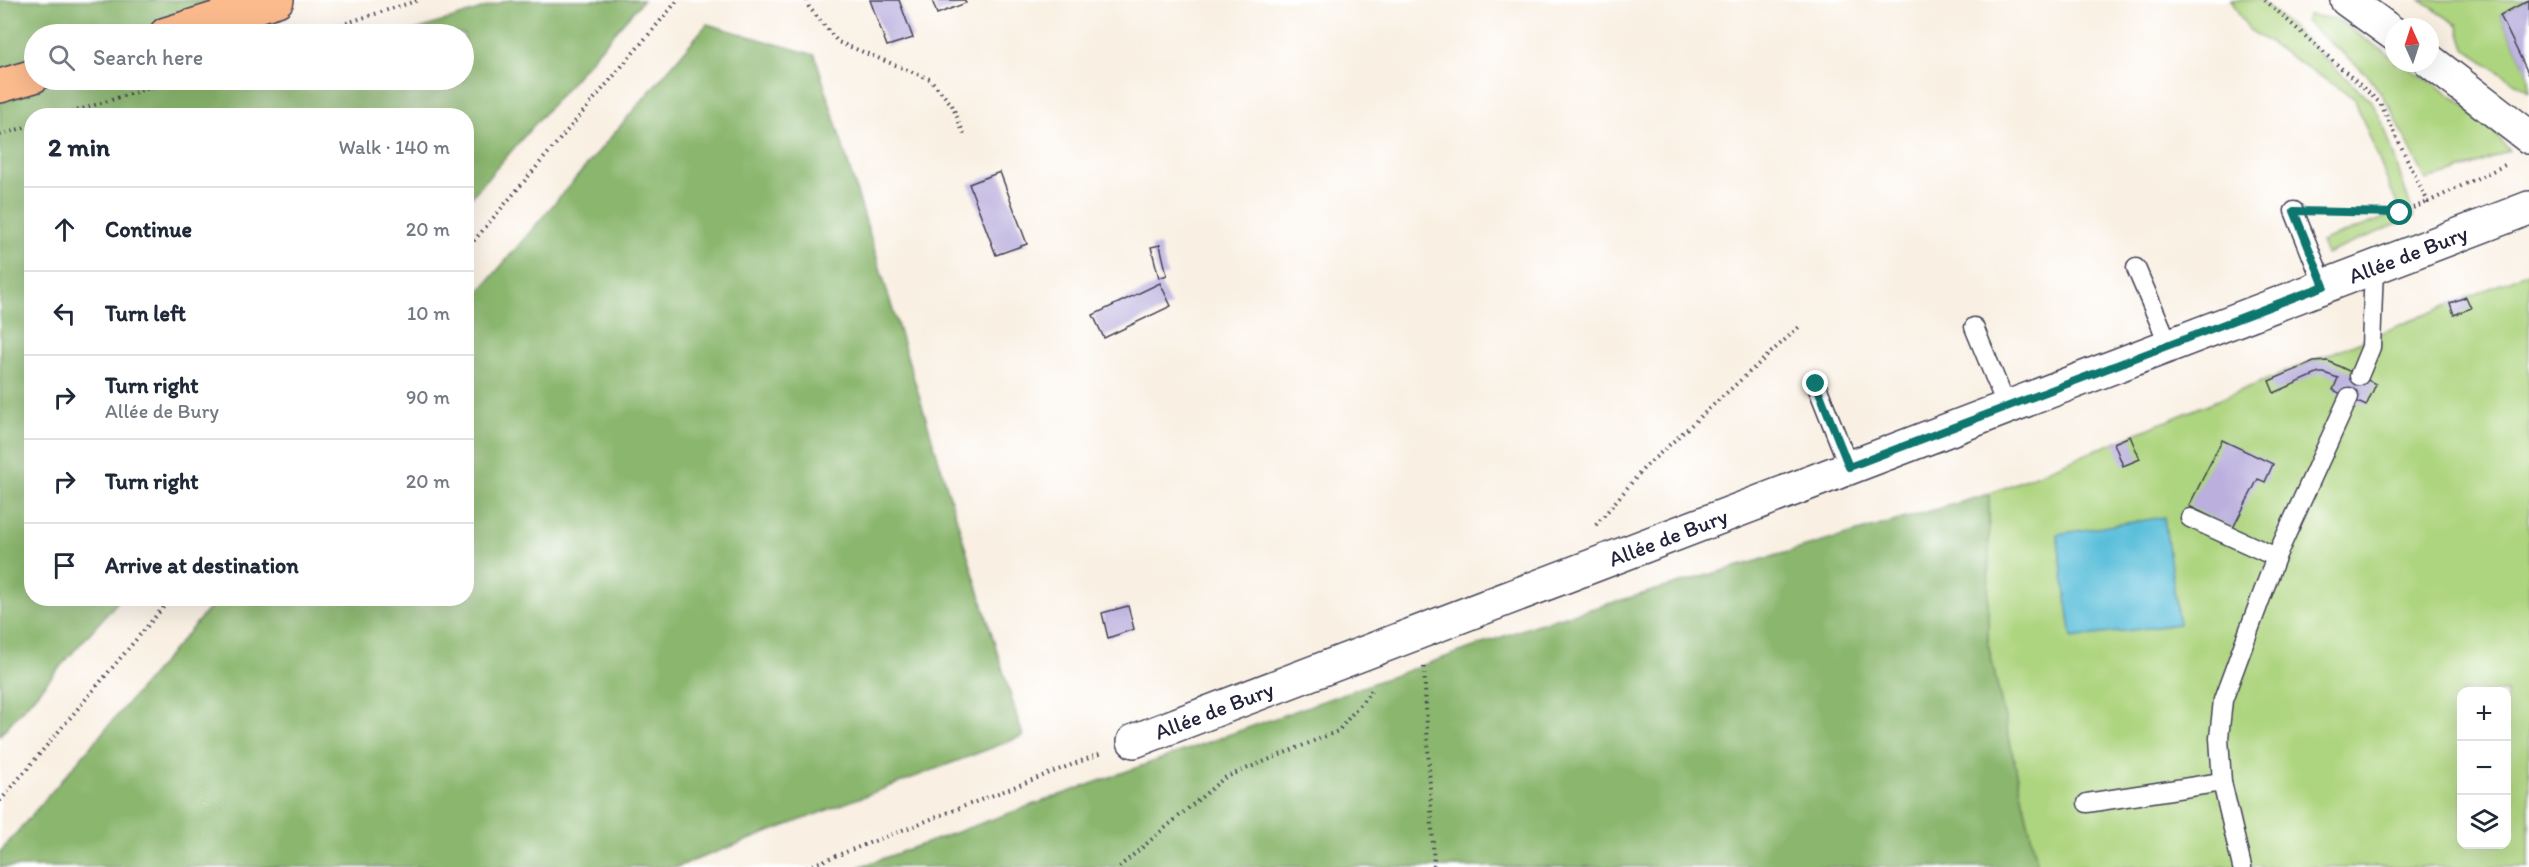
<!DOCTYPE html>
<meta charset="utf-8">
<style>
body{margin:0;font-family:Itim,sans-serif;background:#f2f2f3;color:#1f2937}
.controls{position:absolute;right:18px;bottom:18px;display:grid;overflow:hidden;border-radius:12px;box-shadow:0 6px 24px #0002}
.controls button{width:54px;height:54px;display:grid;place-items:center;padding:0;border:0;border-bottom:2px solid #e0e1e3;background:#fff;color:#1f2937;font:30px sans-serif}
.compass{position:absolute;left:2385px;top:18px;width:54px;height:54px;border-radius:50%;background:#fff;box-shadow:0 6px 24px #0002;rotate:357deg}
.stop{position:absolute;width:18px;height:18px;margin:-14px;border:4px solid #0f766e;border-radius:50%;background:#fff}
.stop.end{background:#0f766e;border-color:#fff;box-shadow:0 2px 6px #0008}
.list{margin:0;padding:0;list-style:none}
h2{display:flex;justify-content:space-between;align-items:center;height:78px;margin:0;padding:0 24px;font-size:26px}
h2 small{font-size:20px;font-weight:400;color:#747a83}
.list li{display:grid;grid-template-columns:39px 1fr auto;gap:18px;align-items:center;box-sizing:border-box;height:84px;padding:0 24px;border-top:2px solid #e0e1e3}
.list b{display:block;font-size:22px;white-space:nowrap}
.list p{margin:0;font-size:20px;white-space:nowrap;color:#747a83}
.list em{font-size:20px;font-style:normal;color:#747a83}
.icon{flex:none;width:33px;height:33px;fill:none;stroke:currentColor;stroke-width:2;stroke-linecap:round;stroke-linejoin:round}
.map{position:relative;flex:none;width:2529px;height:867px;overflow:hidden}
.search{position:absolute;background:#fff;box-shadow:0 6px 24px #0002;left:24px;top:24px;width:450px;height:66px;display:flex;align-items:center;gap:15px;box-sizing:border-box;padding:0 21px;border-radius:33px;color:#747a83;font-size:22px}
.panel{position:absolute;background:#fff;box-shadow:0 6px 24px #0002;left:24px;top:108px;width:450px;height:498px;border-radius:24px}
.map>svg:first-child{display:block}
</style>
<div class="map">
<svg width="2529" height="867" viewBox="0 0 2529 867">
<rect width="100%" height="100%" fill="#fff"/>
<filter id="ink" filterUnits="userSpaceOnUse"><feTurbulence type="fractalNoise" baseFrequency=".0167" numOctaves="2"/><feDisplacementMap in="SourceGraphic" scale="12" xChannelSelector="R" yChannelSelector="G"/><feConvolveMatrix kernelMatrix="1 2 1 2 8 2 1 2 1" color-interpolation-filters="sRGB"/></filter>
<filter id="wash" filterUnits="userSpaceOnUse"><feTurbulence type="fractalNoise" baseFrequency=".008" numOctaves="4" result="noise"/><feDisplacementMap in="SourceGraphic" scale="24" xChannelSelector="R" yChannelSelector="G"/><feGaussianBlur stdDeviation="1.35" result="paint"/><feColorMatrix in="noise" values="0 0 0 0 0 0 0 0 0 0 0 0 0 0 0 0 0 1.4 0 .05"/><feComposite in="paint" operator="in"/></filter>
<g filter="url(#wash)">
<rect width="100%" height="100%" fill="#f9f0e3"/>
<!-- green -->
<g fill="#add47e" stroke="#687b5c" stroke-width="1.5" fill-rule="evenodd">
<path d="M 2231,0 L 2261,0 L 2372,102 L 2384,126 L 2414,217 L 2326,254 L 2321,242 L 2400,212 L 2354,98 L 2248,29 Z"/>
<path d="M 2420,0 L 2529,0 L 2500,15 L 2529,75 L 2529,92 L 2465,49 L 2458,25 Z"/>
<path d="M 2308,15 L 2335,19 L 2394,58 L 2394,63 L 2402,63 C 2441,89 2483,112 2509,151 L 2454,173 L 2426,180 L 2388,104 L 2367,74 L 2305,21 Z"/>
<path d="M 2529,272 L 2529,867 L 2038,867 L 1988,644 L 1989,494 ZM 2462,692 L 2506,692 L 2506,844 L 2462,844 Z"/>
</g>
<!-- forest -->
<g fill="#8ab66d" stroke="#566c54" stroke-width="1.5">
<path d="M 0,0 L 230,0 L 234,34 L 34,34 L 34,80 L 239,80 L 241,88 L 266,80 L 464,80 L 464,34 L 404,34 L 509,0 L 643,0 L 467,202 L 466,116 L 32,116 L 32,598 L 120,599 L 0,735 Z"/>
<path d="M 707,24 L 815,55 L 1023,736 L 677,867 L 0,867 L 0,852 L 217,599 L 466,598 L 467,306 Z"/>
<path d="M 1989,494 L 1988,644 L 2038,867 L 859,867 L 1535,625 Z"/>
</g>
<!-- water -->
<path fill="#5cbfda" stroke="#3f708a" stroke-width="1.5" d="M 2164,517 L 2179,624 L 2072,638 L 2057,534 Z"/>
<g id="blocks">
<!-- building -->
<g fill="#baafdd">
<path d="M 870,0 L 899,0 L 913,38 L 887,46 Z"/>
<path d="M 932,0 L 964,0 L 966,3 L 937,14 Z"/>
<path d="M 2529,0 L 2529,75 L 2500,15 Z"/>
<path d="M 1000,172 L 1027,244 L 996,255 L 969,184 Z"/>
<path d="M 1160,245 L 1167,275 L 1159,278 L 1151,247 Z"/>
<path d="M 1160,283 L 1171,306 L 1104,338 L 1093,315 Z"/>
<path d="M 2466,297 L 2471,308 L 2454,315 L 2450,303 Z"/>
<path d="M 2328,361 L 2376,384 L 2366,406 L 2333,390 L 2338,378 L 2324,373 L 2319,373 L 2274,393 L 2269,381 L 2314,362 Z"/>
<path d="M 2130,436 L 2140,459 L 2123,466 L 2114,443 Z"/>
<path d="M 2222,440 L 2273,464 L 2265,482 L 2258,479 L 2233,528 L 2189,506 Z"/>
<path d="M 1128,606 L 1134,629 L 1108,638 L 1102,613 Z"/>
</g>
</g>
</g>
<g filter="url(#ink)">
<use href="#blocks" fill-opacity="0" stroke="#424154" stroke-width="1.5"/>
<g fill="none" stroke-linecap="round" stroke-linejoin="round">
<!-- service casing -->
<g stroke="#424154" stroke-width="21">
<g id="service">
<path d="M 2294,211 L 2324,286"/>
<path d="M 2136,268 L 2169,345"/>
<path d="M 1974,327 L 2007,407"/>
<path d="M 2359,376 L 2371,347 L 2374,267"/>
<path d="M 1816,384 L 1849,467"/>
<path d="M 2190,518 L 2276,557"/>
<path d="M 2087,803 L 2222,782"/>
<path d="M 2242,867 L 2222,782 L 2219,738 L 2223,700 L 2276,557 L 2349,397"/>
</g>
</g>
<!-- minor casing -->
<g stroke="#424154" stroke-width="36">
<path id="minor" d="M 1134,741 L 2529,208"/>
</g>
<!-- tertiary casing -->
<g stroke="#424154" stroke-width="36">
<g id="tertiary">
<path d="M 2347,0 L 2394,34"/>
<path d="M 2430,61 L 2529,137"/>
</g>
</g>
<!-- primary casing -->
<g stroke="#424154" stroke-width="36">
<g id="primary">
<path d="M 166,34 L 277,0"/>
<path d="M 0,86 L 34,76"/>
</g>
</g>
<!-- path -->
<g stroke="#424154" stroke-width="4" stroke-dasharray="1.5 4.5" stroke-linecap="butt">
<path d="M 807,0 L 809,7 L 838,42 L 930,79 L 952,105 L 965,137"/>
<path d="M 2265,0 L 2380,103 L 2428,202 L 2507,164"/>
<path d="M 312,34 L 419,0"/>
<path d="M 60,116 L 174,80"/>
<path d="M 0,135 L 32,125"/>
<path d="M 2324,212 L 2400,213 L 2428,202"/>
<path d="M 466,250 L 678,0"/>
<path d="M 1596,525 L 1644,468 L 1799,327"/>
<path d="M 1424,667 L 1434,867"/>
<path d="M 0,801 L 171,598"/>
<path d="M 807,867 L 1102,753"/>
<path d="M 1119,867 L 1224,778 L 1338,731 L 1372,690"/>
</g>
<!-- service -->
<use href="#service" stroke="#fff" stroke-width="18"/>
<!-- minor -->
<use href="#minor" stroke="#fff" stroke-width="33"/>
<!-- tertiary -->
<use href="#tertiary" stroke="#fff" stroke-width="33"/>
<!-- primary -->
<use href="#primary" stroke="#fbbb8d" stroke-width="33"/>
</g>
</g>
<g fill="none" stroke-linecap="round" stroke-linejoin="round" filter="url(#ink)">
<!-- route -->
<path stroke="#0f766e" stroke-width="8" d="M 1816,384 L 1849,467 L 2324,286 L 2294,211 L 2400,213"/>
</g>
<g text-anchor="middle" stroke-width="4.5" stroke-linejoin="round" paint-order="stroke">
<!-- street labels -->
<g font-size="22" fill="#22223b" stroke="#fff">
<text transform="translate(2408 254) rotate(-21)" y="8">Allée de Bury</text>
<text transform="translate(1668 537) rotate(-21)" y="8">Allée de Bury</text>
<text transform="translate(1214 710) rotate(-21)" y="8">Allée de Bury</text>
</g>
</g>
</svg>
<div class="controls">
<button>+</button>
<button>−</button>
<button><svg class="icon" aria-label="layers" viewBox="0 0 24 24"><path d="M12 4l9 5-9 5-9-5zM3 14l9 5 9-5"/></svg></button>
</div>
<svg class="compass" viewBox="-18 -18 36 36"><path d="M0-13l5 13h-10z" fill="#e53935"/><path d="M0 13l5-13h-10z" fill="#747a83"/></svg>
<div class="stop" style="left:2400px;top:213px"></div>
<div class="stop end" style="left:1816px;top:384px"></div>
<div class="search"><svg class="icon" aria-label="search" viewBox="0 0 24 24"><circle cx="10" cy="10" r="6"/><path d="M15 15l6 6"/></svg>Search here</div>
<section class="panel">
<h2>2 min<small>Walk · 140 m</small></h2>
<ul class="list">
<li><svg class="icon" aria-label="ahead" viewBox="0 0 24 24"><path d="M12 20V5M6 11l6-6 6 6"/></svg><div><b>Continue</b></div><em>20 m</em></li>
<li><svg class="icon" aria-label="left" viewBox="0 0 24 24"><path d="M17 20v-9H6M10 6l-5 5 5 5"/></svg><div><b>Turn left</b></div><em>10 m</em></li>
<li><svg class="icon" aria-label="right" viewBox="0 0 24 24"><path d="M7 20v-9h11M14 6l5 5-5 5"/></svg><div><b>Turn right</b><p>Allée de Bury</p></div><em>90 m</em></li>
<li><svg class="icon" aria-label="right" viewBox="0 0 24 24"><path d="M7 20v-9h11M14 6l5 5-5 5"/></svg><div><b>Turn right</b></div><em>20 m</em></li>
<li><svg class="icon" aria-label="arrive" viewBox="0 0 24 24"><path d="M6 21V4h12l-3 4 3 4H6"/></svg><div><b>Arrive at destination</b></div></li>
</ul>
</section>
</div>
